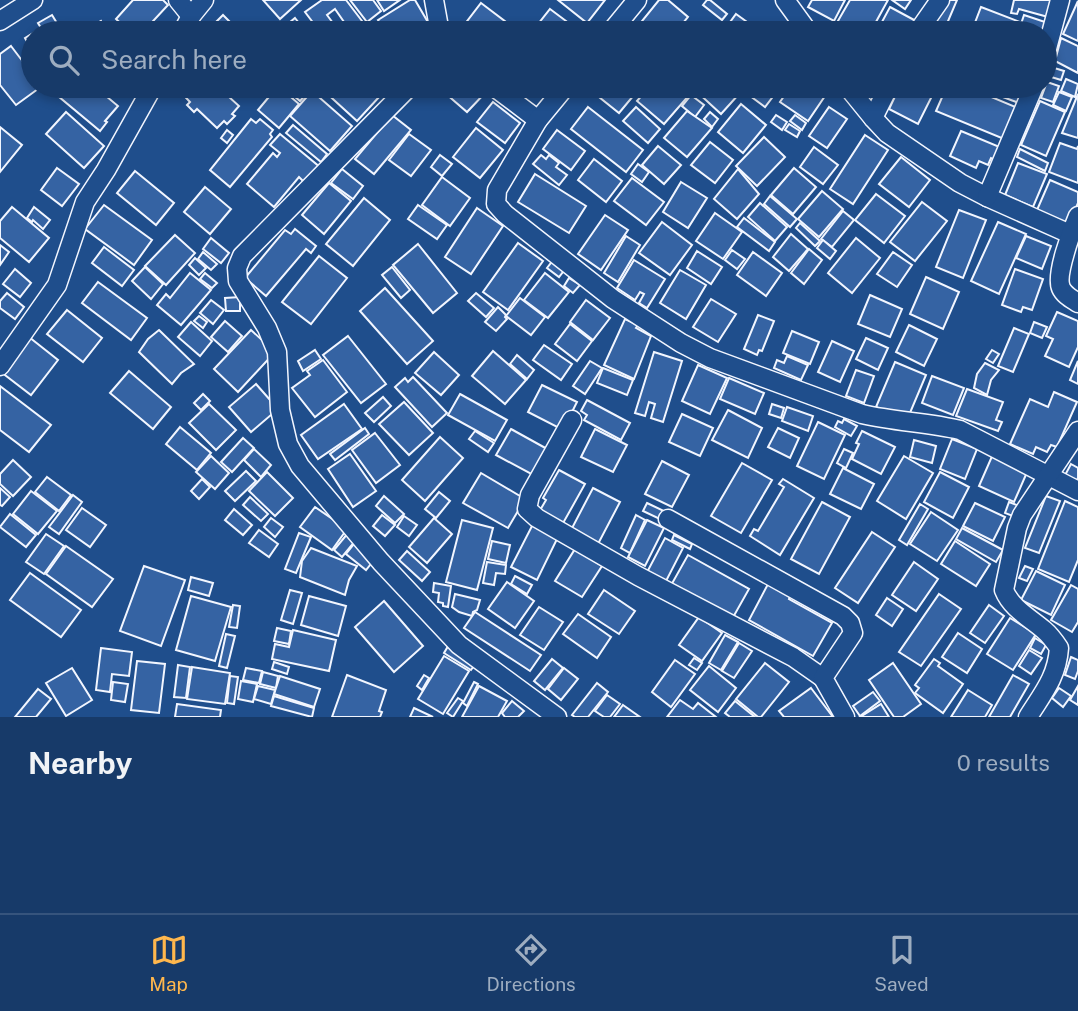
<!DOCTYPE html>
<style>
body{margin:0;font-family:"Public Sans",sans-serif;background:#244571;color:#f1f3f6}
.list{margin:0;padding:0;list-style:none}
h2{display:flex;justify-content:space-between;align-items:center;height:91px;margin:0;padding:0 28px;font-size:30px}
h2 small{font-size:23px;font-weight:400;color:#9eadc0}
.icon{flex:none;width:38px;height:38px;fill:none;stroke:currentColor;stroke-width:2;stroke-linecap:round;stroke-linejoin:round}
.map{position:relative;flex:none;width:1078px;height:717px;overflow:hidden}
.search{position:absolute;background:#173a69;box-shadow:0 4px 10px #0003;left:21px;right:21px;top:21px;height:77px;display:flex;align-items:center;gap:18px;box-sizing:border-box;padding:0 24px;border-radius:38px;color:#9eadc0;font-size:26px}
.sheet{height:196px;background:#173a69}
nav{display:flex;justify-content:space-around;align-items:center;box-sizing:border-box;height:98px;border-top:2px solid #36547d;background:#173a69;font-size:19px;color:#9eadc0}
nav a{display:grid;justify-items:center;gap:4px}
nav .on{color:#ffb74d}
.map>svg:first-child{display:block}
</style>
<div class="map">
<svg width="1078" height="717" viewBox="0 0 1078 717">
<rect width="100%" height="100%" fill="#1f4e8c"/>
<!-- building -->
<g fill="#3563a3" stroke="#f2f6ff" stroke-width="2" fill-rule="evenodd">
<path d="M 133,0 L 163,0 L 168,5 L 142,33 L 131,33 L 116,19 Z"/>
<path d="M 263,0 L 301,0 L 280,19 Z"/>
<path d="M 322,0 L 346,0 L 362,21 L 345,33 L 321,33 L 305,12 ZM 335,9 L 344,22 L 336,27 L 327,15 Z"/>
<path d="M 350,0 L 373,0 L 381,11 L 367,22 Z"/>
<path d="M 377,0 L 400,0 L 384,11 Z"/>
<path d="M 410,0 L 415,0 L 429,24 L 413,33 L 392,33 L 387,25 L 383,28 L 378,20 Z"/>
<path d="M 558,0 L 605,0 L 587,23 Z"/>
<path d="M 659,0 L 668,0 L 688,17 L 675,33 L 658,33 L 642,21 Z"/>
<path d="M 707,0 L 710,0 L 727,14 L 722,20 L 703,5 Z"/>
<path d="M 812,0 L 845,0 L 834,21 L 808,7 Z"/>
<path d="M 850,0 L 888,0 L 871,31 L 863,26 L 859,33 L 831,33 Z"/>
<path d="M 892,0 L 911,0 L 905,9 Z"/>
<path d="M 940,0 L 957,0 L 943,33 L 929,27 Z"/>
<path d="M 1014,0 L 1052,0 L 1048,17 L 1019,9 L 1017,14 L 1011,13 Z"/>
<path d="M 1078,1 L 1078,41 L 1063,34 Z"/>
<path d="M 481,3 L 506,22 L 497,33 L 458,33 Z"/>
<path d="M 890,7 L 916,21 L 909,33 L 876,33 Z"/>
<path d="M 981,7 L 1020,22 L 1016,33 L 971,33 Z"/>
<path d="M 550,9 L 582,33 L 531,33 Z"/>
<path d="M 736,14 L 761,32 L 761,33 L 722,33 Z"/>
<path d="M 52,15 L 63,33 L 33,33 L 33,52 L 25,38 L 41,28 L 38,23 Z"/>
<path d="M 223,15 L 241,33 L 205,33 Z"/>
<path d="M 1024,15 L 1051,24 L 1045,33 L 1018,33 Z"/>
<path d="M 295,18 L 307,33 L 277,33 Z"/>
<path d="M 101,21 L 108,33 L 81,33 Z"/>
<path d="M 1061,38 L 1078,46 L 1078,73 L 1055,61 Z"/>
<path d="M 11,46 L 33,75 L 33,86 L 42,86 L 16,105 L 0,85 L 0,54 Z"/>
<path d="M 1051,67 L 1064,71 L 1061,80 L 1048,76 Z"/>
<path d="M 1066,79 L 1078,84 L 1075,97 L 1061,91 Z"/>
<path d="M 1047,82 L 1059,86 L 1053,102 L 1041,98 Z"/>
<path d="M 56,86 L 94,86 L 118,106 L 105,121 L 107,122 L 100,131 L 52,91 Z"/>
<path d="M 114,86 L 132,86 L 124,94 Z"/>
<path d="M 175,86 L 217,86 L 239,106 L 232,114 L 235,116 L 227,124 L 224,121 L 217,128 L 197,109 L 194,112 L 187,105 L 190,102 Z"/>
<path d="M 278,86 L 299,104 L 279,128 L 258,110 Z"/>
<path d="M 290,86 L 306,86 L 310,90 L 300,101 L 286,89 Z"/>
<path d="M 327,86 L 369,86 L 380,96 L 357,121 L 323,90 Z"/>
<path d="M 439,86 L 479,86 L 486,92 L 467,112 L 438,87 Z"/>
<path d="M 591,86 L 634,86 L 639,89 L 619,113 L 589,89 Z"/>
<path d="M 650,86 L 682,86 L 691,93 L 664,124 L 637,101 Z"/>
<path d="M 700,86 L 730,86 L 739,94 L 721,114 L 696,91 Z"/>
<path d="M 744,86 L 781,86 L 765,107 L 742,90 Z"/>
<path d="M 791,86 L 816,86 L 827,93 L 808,121 L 780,102 Z"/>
<path d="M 900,86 L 937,86 L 918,124 L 889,109 Z"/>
<path d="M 947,86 L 965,86 L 1018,108 L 1004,139 L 936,111 Z"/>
<path d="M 973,86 L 1026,86 L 1019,103 Z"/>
<path d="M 312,91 L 352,126 L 330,151 L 290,116 Z"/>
<path d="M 1059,92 L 1072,97 L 1066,111 L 1053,105 Z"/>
<path d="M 1078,94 L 1078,138 L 1062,133 Z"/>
<path d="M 691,95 L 704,105 L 695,117 L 682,106 Z"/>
<path d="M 1040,101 L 1065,112 L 1046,156 L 1021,145 Z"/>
<path d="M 493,102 L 520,123 L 505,143 L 477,122 Z"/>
<path d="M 741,104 L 766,125 L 743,153 L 718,132 Z"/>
<path d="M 588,107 L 643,150 L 626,172 L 571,129 Z"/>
<path d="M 636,107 L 660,129 L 648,143 L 623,121 Z"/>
<path d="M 829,107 L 847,119 L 827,148 L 809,136 Z"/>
<path d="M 687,111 L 712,128 L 687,157 L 664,138 Z"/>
<path d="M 66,112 L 104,146 L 84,168 L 46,134 Z"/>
<path d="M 710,112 L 718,119 L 712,127 L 704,119 Z"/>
<path d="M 392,115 L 411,130 L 374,174 L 355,159 Z"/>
<path d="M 776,115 L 787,122 L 782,130 L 771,122 Z"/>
<path d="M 795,115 L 806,123 L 802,130 L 790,121 Z"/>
<path d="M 251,119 L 256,123 L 260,119 L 273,130 L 270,134 L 272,137 L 230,187 L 210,170 Z"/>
<path d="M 789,124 L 800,131 L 797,137 L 785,130 Z"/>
<path d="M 293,125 L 327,154 L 321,162 L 286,133 Z"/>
<path d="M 0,127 L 22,145 L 0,172 Z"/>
<path d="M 476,128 L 503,150 L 480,178 L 453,157 Z"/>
<path d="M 227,130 L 233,135 L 227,143 L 221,138 Z"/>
<path d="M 557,130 L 585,151 L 571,170 L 543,149 Z"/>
<path d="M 961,131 L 1002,148 L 997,161 L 991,158 L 988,165 L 979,161 L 976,168 L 950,156 Z"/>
<path d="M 280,134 L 321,168 L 307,185 L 299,177 L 274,207 L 247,184 L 273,153 L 277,157 L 280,153 L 270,145 Z"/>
<path d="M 409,134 L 431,150 L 411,176 L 389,160 Z"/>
<path d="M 865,135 L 888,150 L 853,204 L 830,189 Z"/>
<path d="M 764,137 L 785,157 L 757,186 L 736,166 Z"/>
<path d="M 710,142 L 733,160 L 715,183 L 691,165 Z"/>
<path d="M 1060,143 L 1077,149 L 1078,146 L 1078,183 L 1049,172 Z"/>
<path d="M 658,146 L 681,165 L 664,184 L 642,165 Z"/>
<path d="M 814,147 L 838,165 L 823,184 L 800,167 Z"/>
<path d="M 1020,149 L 1048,163 L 1045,171 L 1017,157 Z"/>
<path d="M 440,155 L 452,164 L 442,176 L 431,167 Z"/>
<path d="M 541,155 L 546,159 L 549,155 L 559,163 L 556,167 L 567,175 L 559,185 L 533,164 Z"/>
<path d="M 901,157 L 930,180 L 909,207 L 879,184 Z"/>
<path d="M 594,159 L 622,181 L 606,202 L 578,180 Z"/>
<path d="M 1018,163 L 1047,174 L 1033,207 L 1005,195 Z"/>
<path d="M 638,164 L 649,172 L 642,182 L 631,174 Z"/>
<path d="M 57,168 L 79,184 L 62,206 L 41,190 Z"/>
<path d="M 794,168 L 816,187 L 793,214 L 771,195 Z"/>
<path d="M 342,169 L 363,186 L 353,199 L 331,183 Z"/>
<path d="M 738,169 L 759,194 L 737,219 L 714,199 Z"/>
<path d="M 135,171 L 174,203 L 156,225 L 117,193 Z"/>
<path d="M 535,174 L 586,206 L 569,233 L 518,202 Z"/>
<path d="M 442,177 L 470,198 L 450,226 L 422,205 Z"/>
<path d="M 632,178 L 664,202 L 646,225 L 614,201 Z"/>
<path d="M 1050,180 L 1078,192 L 1078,203 L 1069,224 L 1037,210 Z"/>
<path d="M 681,182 L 707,198 L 688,228 L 663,212 Z"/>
<path d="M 329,183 L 351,201 L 324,234 L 302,215 Z"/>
<path d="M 205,187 L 231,209 L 210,234 L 184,212 Z"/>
<path d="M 822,191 L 843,209 L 819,237 L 798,219 Z"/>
<path d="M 876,194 L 905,216 L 884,243 L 855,220 Z"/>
<path d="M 770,196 L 797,219 L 790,227 L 764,204 Z"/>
<path d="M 364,198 L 390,220 L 353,266 L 326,244 Z"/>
<path d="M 922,202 L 947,221 L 915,261 L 890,242 Z"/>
<path d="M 760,203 L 787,227 L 775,241 L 748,217 Z"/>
<path d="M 104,205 L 152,240 L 134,265 L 85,229 Z"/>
<path d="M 418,205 L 447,225 L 437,239 L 408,219 Z"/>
<path d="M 12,207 L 49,238 L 29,262 L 0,238 L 0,221 Z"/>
<path d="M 34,207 L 50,220 L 43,229 L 33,220 L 32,222 L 27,218 Z"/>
<path d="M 477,208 L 503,226 L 471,274 L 445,257 Z"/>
<path d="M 959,210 L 986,220 L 963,278 L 936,267 Z"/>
<path d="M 843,211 L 854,220 L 832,247 L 821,239 Z"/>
<path d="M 715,213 L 742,232 L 723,259 L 696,241 Z"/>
<path d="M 605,215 L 628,230 L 601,270 L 578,254 Z"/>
<path d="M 744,218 L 775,242 L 769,251 L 737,227 Z"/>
<path d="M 662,222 L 692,245 L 670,275 L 639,253 Z"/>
<path d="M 998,222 L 1026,234 L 999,294 L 971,281 Z"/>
<path d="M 800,223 L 820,241 L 815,246 L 796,228 Z"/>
<path d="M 295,229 L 316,246 L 311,253 L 306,249 L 266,296 L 245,278 L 285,230 L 291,234 Z"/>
<path d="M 791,234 L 808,249 L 789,271 L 773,257 Z"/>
<path d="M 175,235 L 195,253 L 166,285 L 145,266 Z"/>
<path d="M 626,236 L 640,245 L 618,282 L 604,273 Z"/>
<path d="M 1026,236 L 1051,246 L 1042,269 L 1016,258 Z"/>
<path d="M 211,238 L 229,253 L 221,263 L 203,249 Z"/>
<path d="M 856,238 L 880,258 L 852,293 L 828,273 Z"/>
<path d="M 823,240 L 836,251 L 830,259 L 817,248 Z"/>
<path d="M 518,243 L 543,261 L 508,310 L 483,292 Z"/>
<path d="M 418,244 L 457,293 L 433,313 L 393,265 Z"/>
<path d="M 0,245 L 9,252 L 0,265 Z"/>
<path d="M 104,247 L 134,270 L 122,286 L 92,263 Z"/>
<path d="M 809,249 L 822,260 L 804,284 L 791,273 Z"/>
<path d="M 732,250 L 745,259 L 737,269 L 725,260 Z"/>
<path d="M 697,251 L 722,267 L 711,284 L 687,268 Z"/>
<path d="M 203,252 L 217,264 L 211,270 L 198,259 Z"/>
<path d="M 753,252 L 782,273 L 766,296 L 737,275 Z"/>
<path d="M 893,252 L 912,265 L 897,287 L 877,274 Z"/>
<path d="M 319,256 L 347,278 L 311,324 L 282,302 Z"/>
<path d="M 195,258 L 206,268 L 199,275 L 189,265 Z"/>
<path d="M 554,259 L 566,268 L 559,277 L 547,268 Z"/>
<path d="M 634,260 L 665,279 L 647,308 L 639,303 L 644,294 L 640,292 L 635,300 L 617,288 Z"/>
<path d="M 145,267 L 163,284 L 151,299 L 132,281 Z"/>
<path d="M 392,267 L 410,290 L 401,298 L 382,275 Z"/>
<path d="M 15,269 L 31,283 L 20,297 L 3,284 Z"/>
<path d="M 1015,269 L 1043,279 L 1032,310 L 1023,307 L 1021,312 L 1002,305 Z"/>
<path d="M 680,270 L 706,285 L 686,319 L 660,303 Z"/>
<path d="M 190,273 L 211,290 L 181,325 L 157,305 L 166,294 L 170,298 Z"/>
<path d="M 205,273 L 217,283 L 212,288 L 200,279 Z"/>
<path d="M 545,273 L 569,292 L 548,318 L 524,300 Z"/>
<path d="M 926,277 L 959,292 L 943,329 L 910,314 Z"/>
<path d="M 569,278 L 580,285 L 573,293 L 564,286 Z"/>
<path d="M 98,282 L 147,318 L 131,340 L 82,303 Z"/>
<path d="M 385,288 L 433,341 L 407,364 L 360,311 Z"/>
<path d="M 7,293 L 24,307 L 15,319 L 0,308 L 0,301 Z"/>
<path d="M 476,293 L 494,308 L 486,317 L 468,301 Z"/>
<path d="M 870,295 L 902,309 L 890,337 L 858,324 Z"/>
<path d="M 240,297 L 240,311 L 226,311 L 225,298 Z"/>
<path d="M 520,298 L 545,317 L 531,335 L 506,316 Z"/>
<path d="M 711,299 L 736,314 L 718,342 L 693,327 Z"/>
<path d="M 211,300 L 224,310 L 213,324 L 200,313 Z"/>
<path d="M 586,300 L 610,318 L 593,340 L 570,322 Z"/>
<path d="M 498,307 L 506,315 L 505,317 L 507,319 L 496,331 L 485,322 Z"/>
<path d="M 67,310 L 102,338 L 83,362 L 47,334 Z"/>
<path d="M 1057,312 L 1078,321 L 1078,347 L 1069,367 L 1045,356 L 1053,339 L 1046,336 Z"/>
<path d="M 758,315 L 774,321 L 762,351 L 759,350 L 757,355 L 744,349 Z"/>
<path d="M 199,316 L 207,322 L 203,328 L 194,321 Z"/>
<path d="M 625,319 L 638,325 L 636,328 L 651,336 L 634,379 L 604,365 Z"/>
<path d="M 225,321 L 242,336 L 228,352 L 211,337 Z"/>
<path d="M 191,322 L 212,341 L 200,356 L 178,337 Z"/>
<path d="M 1034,322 L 1047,327 L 1042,338 L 1030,333 Z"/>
<path d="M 570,324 L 592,341 L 577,361 L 555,344 Z"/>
<path d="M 909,325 L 937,339 L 924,366 L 896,352 Z"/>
<path d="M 1014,328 L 1029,334 L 1013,372 L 998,366 Z"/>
<path d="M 159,330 L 194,364 L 181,373 L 172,384 L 139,352 L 148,339 Z"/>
<path d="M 251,330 L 275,352 L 238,392 L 214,369 Z"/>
<path d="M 792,331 L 819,342 L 810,364 L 783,353 Z"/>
<path d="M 348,336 L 386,384 L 361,403 L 323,355 Z"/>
<path d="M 29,337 L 58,360 L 31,395 L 1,372 Z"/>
<path d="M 866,338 L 888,348 L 878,370 L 856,359 Z"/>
<path d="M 832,341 L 854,351 L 840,382 L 818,372 Z"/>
<path d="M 544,345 L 572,364 L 561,380 L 533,360 Z"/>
<path d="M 315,350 L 321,359 L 303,371 L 298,361 Z"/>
<path d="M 992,350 L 999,354 L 993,363 L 986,359 Z"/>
<path d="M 493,351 L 526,380 L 505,404 L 472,376 Z"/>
<path d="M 434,352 L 459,375 L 441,395 L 415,373 Z"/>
<path d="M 654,352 L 682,361 L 663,422 L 651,418 L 655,404 L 649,402 L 645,416 L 635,413 Z"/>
<path d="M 517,355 L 534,370 L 527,379 L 510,364 Z"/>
<path d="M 787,356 L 808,365 L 801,380 L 774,368 L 777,360 L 784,363 Z"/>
<path d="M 323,360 L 347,392 L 315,417 L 292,388 L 310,375 L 307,371 Z"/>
<path d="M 590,361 L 602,368 L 585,394 L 573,386 Z"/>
<path d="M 1078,361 L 1078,384 L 1070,380 Z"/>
<path d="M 895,362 L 926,375 L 907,420 L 876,407 Z"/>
<path d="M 985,363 L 999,370 L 991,380 L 987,395 L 974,388 L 977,374 Z"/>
<path d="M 698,365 L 727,378 L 710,414 L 682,401 Z"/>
<path d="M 603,368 L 633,380 L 627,395 L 597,383 Z"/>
<path d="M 856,370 L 874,376 L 864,403 L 846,396 Z"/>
<path d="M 129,371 L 171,407 L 153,429 L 110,393 Z"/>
<path d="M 932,376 L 964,388 L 953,415 L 922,403 Z"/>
<path d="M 413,377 L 447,413 L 432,427 L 395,387 L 405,378 L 408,382 Z"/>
<path d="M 729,378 L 764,393 L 755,414 L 720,399 Z"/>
<path d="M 256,384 L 278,409 L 251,432 L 229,407 Z"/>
<path d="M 542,385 L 577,402 L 563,430 L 528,412 Z"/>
<path d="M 0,386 L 51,425 L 29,452 L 0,430 Z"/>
<path d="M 967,389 L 1003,402 L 996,420 L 1002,422 L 998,431 L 956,416 Z"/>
<path d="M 1054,392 L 1077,402 L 1057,447 L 1051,445 L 1047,452 L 1036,447 L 1033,454 L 1010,444 L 1030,399 L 1048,407 Z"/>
<path d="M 203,394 L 210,401 L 201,410 L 194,403 Z"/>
<path d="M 460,394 L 507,420 L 495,441 L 448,415 Z"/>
<path d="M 383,397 L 391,406 L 374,422 L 365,413 Z"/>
<path d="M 587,400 L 630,423 L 621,440 L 584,420 L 587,415 L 581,411 Z"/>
<path d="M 404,402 L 433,433 L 409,455 L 379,424 Z"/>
<path d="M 209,404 L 236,430 L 216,450 L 189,423 Z"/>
<path d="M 344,404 L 362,429 L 318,459 L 301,435 Z"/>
<path d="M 772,404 L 784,408 L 781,418 L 769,414 Z"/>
<path d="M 787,407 L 813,416 L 808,431 L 782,421 Z"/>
<path d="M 728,410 L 762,428 L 748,458 L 712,440 Z"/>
<path d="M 682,414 L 713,428 L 700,456 L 669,442 Z"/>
<path d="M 844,419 L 857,426 L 851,436 L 835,427 L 838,421 L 842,423 Z"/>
<path d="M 818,422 L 845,435 L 824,479 L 797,466 Z"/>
<path d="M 180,427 L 211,453 L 197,470 L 166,444 Z"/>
<path d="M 365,428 L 369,434 L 335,460 L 330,454 Z"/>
<path d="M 778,428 L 799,438 L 790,458 L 768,447 Z"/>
<path d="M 511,429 L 549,450 L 535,476 L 496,455 Z"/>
<path d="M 595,429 L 627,445 L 613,472 L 581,457 Z"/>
<path d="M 475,431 L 494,443 L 488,452 L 469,439 Z"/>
<path d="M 862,431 L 895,447 L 881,474 L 852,459 L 859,444 L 856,443 Z"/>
<path d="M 375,433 L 400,465 L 376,483 L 352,450 Z"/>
<path d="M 440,437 L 463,458 L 425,501 L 402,480 Z"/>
<path d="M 243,438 L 254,448 L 232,472 L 221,462 Z"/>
<path d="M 952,439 L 977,449 L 965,479 L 940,469 Z"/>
<path d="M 914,440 L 936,446 L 932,463 L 910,457 Z"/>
<path d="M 254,449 L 271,465 L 261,477 L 244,460 Z"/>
<path d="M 844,449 L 853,453 L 846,468 L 837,463 Z"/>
<path d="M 350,454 L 376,491 L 353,507 L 328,469 Z"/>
<path d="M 993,454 L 1028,470 L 1014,502 L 979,486 Z"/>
<path d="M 211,456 L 229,473 L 215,489 L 196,472 Z"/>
<path d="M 904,456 L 933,473 L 906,519 L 877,501 Z"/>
<path d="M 13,460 L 31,477 L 13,496 L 0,484 L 0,474 Z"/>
<path d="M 662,461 L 689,475 L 672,507 L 645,494 Z"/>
<path d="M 742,463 L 772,480 L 741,533 L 711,516 Z"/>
<path d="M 1071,464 L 1078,468 L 1078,478 L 1075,485 L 1063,479 Z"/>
<path d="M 843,468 L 874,484 L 861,509 L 830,494 Z"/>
<path d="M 559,470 L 585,484 L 562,525 L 539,512 L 546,500 L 543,498 Z"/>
<path d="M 246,471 L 256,481 L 235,501 L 225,491 Z"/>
<path d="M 267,472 L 293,498 L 275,516 L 249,491 Z"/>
<path d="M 940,472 L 969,487 L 953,518 L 924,502 Z"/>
<path d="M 481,473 L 525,499 L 508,528 L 463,503 Z"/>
<path d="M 47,477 L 71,495 L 59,511 L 35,492 Z"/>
<path d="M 202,479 L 210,487 L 199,499 L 191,491 Z"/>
<path d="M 783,479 L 814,498 L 780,555 L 750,536 L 754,529 L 758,531 L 784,487 L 779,484 Z"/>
<path d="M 0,488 L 10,497 L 2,506 L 0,505 Z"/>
<path d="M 593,488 L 620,502 L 598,544 L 571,530 Z"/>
<path d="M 31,491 L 57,511 L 38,534 L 13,514 Z"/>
<path d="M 439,492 L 450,501 L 436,518 L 425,509 Z"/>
<path d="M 73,495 L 82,502 L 59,534 L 49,527 Z"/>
<path d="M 384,496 L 404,514 L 395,523 L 376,506 Z"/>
<path d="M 1046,496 L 1060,501 L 1039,553 L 1025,548 Z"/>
<path d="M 250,497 L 268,514 L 261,521 L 243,505 Z"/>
<path d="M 1065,501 L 1078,507 L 1078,560 L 1069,582 L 1038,569 Z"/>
<path d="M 822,502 L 850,517 L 819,574 L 791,559 Z"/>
<path d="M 1009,502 L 1022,507 L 1018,518 L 1005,513 Z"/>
<path d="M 647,503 L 668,513 L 664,521 L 643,511 Z"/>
<path d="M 975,503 L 1005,517 L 993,541 L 963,526 Z"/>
<path d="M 920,504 L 928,509 L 907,545 L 899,540 Z"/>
<path d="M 315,507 L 347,529 L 332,550 L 300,527 Z"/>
<path d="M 82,508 L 106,525 L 90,547 L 66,530 Z"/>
<path d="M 234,509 L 252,525 L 243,535 L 225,520 Z"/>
<path d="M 931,512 L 958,530 L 937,561 L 910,544 Z"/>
<path d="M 10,514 L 36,535 L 26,547 L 0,527 Z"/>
<path d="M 382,515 L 395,525 L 385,536 L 373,526 Z"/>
<path d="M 636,515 L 645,520 L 630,553 L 621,548 Z"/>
<path d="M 404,516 L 417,525 L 409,536 L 397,527 Z"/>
<path d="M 271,518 L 283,527 L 275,537 L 264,527 Z"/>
<path d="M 434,518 L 452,534 L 427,563 L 409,547 Z"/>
<path d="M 462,520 L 493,528 L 477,590 L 446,582 Z"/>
<path d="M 647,520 L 664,528 L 645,566 L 628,557 Z"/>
<path d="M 533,524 L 558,537 L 537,580 L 511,567 Z"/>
<path d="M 962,528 L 1003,550 L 996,562 L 956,539 Z"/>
<path d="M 259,530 L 278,544 L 269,557 L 249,543 Z"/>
<path d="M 872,532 L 895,547 L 858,603 L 835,588 Z"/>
<path d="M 299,533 L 311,537 L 296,573 L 285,569 Z"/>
<path d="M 348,533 L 356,540 L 342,557 L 334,550 Z"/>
<path d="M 46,534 L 64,546 L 44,574 L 26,562 Z"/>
<path d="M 674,535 L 692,544 L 690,549 L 672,540 Z"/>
<path d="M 665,538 L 683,548 L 664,585 L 645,576 Z"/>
<path d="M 492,541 L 510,545 L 506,563 L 488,559 Z"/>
<path d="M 955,541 L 990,564 L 976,586 L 941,564 Z"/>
<path d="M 354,544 L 374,560 L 366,570 L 346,554 Z"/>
<path d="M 66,546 L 113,579 L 92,607 L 46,574 Z"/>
<path d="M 311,548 L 357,566 L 349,580 L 345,595 L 300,577 L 302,561 Z"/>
<path d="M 575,549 L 602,566 L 582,597 L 555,581 Z"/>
<path d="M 407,551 L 430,572 L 422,581 L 399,560 Z"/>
<path d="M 688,555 L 749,589 L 731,621 L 670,587 Z"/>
<path d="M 487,562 L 506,565 L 505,574 L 496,573 L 494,585 L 483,583 Z"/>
<path d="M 914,562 L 938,579 L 916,611 L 892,595 Z"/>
<path d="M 144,566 L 185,580 L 161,646 L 120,631 Z"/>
<path d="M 1025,566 L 1033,569 L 1027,581 L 1019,578 Z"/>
<path d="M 1036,571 L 1065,585 L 1051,615 L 1021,600 Z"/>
<path d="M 30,573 L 81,610 L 61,637 L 10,600 Z"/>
<path d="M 515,576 L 532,585 L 527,594 L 511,584 Z"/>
<path d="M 191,577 L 213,583 L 209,596 L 188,590 Z"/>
<path d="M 507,582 L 534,601 L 515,628 L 488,609 Z"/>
<path d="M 434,583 L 451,586 L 448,607 L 443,606 L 443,603 L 438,602 L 439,593 L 433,592 Z"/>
<path d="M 768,584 L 790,596 L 789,599 L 832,623 L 813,656 L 749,620 Z"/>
<path d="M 1071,585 L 1078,589 L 1078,622 L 1072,632 L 1051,620 Z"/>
<path d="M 290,590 L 302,593 L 293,624 L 281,620 Z"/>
<path d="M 604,590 L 635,611 L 619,634 L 588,614 Z"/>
<path d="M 455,594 L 480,600 L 477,610 L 473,612 L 472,616 L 459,612 L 452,607 Z"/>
<path d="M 939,594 L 961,609 L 921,666 L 899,652 Z"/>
<path d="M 191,596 L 231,607 L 215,661 L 176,650 Z"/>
<path d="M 309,596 L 346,606 L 338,636 L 301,625 Z"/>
<path d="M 887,598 L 903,609 L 892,626 L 876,615 Z"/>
<path d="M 384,601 L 423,646 L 394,672 L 355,627 Z"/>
<path d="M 233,605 L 240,606 L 237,628 L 229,627 Z"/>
<path d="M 989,605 L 1004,616 L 985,643 L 970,633 Z"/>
<path d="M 539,607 L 563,622 L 544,650 L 520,635 Z"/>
<path d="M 475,612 L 541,655 L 530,671 L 464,628 Z"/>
<path d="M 578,614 L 611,637 L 597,658 L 563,634 Z"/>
<path d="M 699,617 L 722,633 L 702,661 L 679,645 Z"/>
<path d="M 1010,618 L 1036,634 L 1013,670 L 987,654 Z"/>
<path d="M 277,628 L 291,631 L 289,644 L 274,641 Z"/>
<path d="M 293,630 L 336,640 L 329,671 L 272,659 L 275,644 L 289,647 Z"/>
<path d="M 958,633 L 982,649 L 967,673 L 942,657 Z"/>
<path d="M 226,634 L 235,636 L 227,668 L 219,666 Z"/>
<path d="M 725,635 L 738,642 L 721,670 L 709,663 Z"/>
<path d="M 1035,638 L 1046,645 L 1041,654 L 1030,648 Z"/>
<path d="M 450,643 L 478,660 L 471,670 L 444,653 Z"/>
<path d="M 739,643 L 752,651 L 734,678 L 722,671 Z"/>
<path d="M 101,648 L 132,652 L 129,676 L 112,674 L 110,692 L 96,690 Z"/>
<path d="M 1029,650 L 1042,658 L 1031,674 L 1019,666 Z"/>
<path d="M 444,656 L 469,671 L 443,714 L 418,699 Z"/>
<path d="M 1071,657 L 1078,660 L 1078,671 L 1075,679 L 1065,675 Z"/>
<path d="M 694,658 L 702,663 L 697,670 L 689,665 Z"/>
<path d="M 552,659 L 563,668 L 545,690 L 534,681 Z"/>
<path d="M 934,659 L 940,663 L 938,666 L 963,684 L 943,713 L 915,693 L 919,688 L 915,685 Z"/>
<path d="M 675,660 L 695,674 L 671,707 L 652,692 Z"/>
<path d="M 137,661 L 165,664 L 159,713 L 131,710 Z"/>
<path d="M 274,662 L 289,667 L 287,674 L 272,669 Z"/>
<path d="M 765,663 L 789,682 L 761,717 L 758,717 L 736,699 Z"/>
<path d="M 893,663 L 921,704 L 903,717 L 894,717 L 869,680 Z"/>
<path d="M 178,665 L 190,667 L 186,698 L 174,697 Z"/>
<path d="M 709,666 L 736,688 L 718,712 L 690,690 Z"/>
<path d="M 192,667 L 230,673 L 225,704 L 187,699 Z"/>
<path d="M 72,668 L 92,700 L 66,716 L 46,683 Z"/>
<path d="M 246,668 L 262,671 L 259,683 L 243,680 Z"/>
<path d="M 564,668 L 578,679 L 561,700 L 548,689 Z"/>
<path d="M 263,672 L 278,676 L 276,688 L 260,684 Z"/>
<path d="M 347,675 L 386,690 L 379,711 L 382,712 L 380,717 L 332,717 Z"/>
<path d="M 424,675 L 429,678 L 422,690 L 417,686 Z"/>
<path d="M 1013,675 L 1029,684 L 1010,717 L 989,717 Z"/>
<path d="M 230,676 L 238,677 L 234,704 L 227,703 Z"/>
<path d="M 280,676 L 320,689 L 314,707 L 274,694 Z"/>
<path d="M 241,681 L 257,684 L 253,702 L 238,699 Z"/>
<path d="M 113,682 L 128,684 L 125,702 L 111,700 Z"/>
<path d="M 474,682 L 478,684 L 467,706 L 463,703 Z"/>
<path d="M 597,683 L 608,692 L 588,717 L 575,717 L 572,715 Z"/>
<path d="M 258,686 L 275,690 L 271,704 L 254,699 Z"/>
<path d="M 479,686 L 507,701 L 498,717 L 462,717 Z"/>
<path d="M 1078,686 L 1078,705 L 1070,700 Z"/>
<path d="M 811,688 L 833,717 L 784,717 L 779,711 Z"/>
<path d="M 1059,688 L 1071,696 L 1063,707 L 1052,698 Z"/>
<path d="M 38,689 L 51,699 L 36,717 L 15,717 Z"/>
<path d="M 968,690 L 992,705 L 985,717 L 951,717 Z"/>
<path d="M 873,692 L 880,701 L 860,716 L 853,706 Z"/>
<path d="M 607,695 L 620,704 L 610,717 L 604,717 L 595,711 Z"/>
<path d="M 274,696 L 314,708 L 312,717 L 271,706 Z"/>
<path d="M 458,698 L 463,701 L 453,717 L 447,713 Z"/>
<path d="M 680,700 L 693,709 L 698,703 L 716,717 L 667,717 Z"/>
<path d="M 512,701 L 524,711 L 518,717 L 505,717 L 502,713 Z"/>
<path d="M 735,701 L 755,717 L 730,717 L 725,713 Z"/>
<path d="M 177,704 L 221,710 L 220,717 L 175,717 Z"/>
<path d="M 881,704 L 889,717 L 860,717 Z"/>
<path d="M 623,705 L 640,717 L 614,717 Z"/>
<path d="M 414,708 L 433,717 L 410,717 Z"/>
</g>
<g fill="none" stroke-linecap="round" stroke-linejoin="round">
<!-- street casing -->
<g stroke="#f2f6ff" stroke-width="21">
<g id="street">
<path d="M 178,0 L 191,16"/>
<path d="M 434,0 L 440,33"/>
<path d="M 785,0 L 809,33"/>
<path d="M 0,21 L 33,0"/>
<path d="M 182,33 L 191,16 L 204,0"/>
<path d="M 610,33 L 637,0"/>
<path d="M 917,33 L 940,0"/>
<path d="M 1045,56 L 1060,0"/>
<path d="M 410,86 L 242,256 L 237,268 L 238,281 L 267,328 L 277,352 L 280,410 L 288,444 L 300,466 L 381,562 L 459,645 L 557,717"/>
<path d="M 493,86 L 538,120"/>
<path d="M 566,86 L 538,120 L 497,190 L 496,204 L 505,214 L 613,299 L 681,343 L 710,358 L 862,414 C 895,422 928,422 960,430 L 1078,491"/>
<path d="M 847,86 L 873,118 L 887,133 L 960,183 L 987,197 L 1070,234"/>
<path d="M 873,118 L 889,86"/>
<path d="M 987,197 L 1034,86"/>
<path d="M 1078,216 C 1072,230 1055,275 1061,288 C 1064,295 1072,299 1078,303"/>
<path d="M 0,366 L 57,285 L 85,202 L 106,170 L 153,86"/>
<path d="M 572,420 L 530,495 L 527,509 L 537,518 L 638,576 L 793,657 L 823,678"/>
<path d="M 668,519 L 843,616 L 850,623 L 853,633 L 823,678 L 845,717"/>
<path d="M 1028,717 C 1043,693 1057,677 1059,648 C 1055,642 1050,635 1044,630 C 1030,618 1011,608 1004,590 L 1017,528 L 1022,515 L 1078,431"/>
</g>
</g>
<!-- street -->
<use href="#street" stroke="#1f4e8c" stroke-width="18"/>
</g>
</svg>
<div class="search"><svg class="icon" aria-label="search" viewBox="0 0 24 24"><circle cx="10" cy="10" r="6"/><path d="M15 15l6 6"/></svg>Search here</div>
</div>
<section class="sheet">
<h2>Nearby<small>0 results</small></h2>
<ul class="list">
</ul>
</section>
<nav>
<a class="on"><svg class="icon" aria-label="map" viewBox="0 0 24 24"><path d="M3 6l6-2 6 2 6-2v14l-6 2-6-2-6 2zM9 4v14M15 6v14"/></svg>Map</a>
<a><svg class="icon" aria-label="directions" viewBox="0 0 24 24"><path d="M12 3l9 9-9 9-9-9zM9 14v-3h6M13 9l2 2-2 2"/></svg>Directions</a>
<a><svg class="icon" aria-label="saved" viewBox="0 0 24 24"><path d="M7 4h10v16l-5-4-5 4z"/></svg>Saved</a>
</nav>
